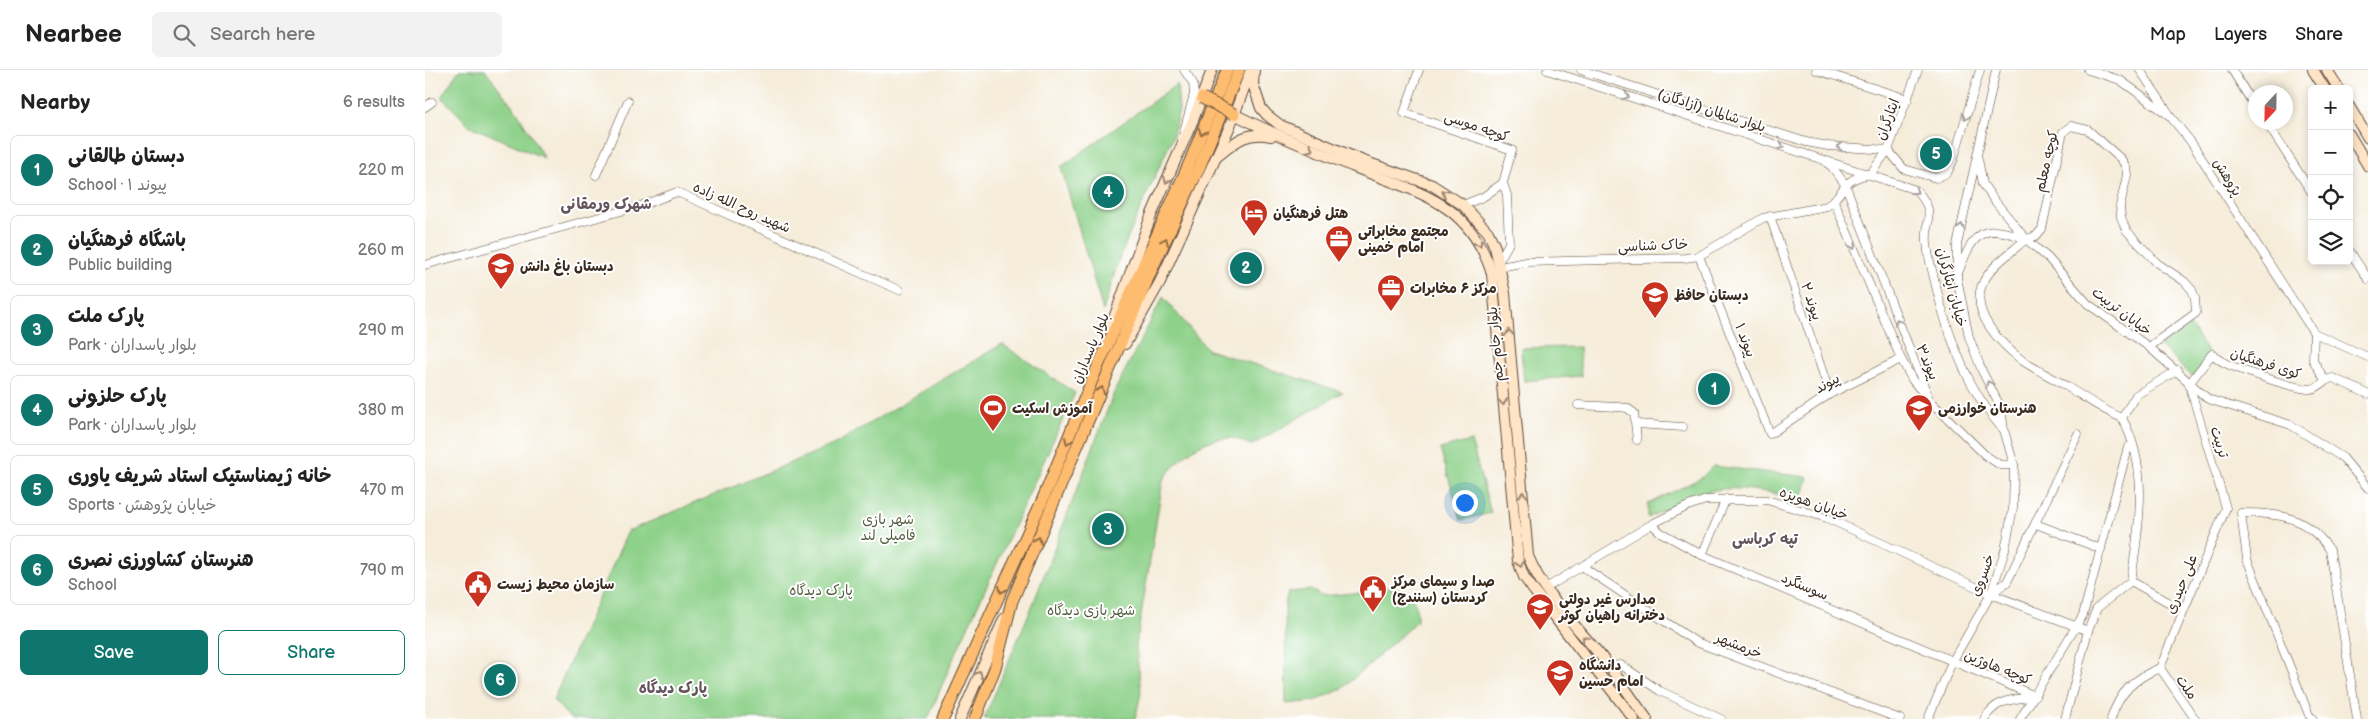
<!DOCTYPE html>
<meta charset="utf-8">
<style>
body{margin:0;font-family:"Balsamiq Sans","Playpen Sans Arabic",sans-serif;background:#f2f2f2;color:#222}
.controls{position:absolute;right:15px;top:15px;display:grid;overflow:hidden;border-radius:8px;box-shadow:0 2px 8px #0003}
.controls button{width:45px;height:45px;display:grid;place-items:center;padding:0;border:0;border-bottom:1px solid #e0e0e0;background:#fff;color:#222;font:25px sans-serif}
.compass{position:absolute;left:1823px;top:15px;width:45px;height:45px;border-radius:50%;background:#fff;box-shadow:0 2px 8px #0003;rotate:202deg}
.you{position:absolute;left:1039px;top:432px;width:18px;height:18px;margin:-12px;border:4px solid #fff;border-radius:50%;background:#1a73e8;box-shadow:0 0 0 8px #1a73e833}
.badge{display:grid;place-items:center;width:32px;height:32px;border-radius:50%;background:#0f766e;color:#fff;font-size:16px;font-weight:700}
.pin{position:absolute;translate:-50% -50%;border:2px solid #fff;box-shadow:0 1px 5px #0006}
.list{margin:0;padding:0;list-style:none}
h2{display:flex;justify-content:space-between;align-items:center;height:65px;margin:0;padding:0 20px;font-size:21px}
h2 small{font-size:16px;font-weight:400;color:#767676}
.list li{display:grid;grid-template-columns:32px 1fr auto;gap:15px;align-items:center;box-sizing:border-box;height:70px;margin:0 10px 10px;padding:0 10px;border:1px solid #e0e0e0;border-radius:8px}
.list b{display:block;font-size:19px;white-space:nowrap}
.list p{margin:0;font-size:16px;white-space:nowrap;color:#767676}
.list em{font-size:16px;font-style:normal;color:#767676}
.actions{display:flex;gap:10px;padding:15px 20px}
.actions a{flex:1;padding:11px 0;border:1px solid #0f766e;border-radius:8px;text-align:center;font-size:18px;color:#0f766e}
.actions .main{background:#0f766e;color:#fff}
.icon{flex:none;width:28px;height:28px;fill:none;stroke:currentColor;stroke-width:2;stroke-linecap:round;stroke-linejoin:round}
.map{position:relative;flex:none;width:1943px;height:649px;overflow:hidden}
header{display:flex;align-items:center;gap:30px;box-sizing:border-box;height:70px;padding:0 25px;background:#fff;border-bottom:1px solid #e0e0e0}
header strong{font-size:24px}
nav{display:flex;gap:28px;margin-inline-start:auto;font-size:18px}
.search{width:350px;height:45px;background:#f2f2f2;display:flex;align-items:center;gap:12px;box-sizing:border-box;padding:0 18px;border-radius:8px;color:#767676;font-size:19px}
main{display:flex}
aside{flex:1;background:#fff}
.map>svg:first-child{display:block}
</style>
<header>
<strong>Nearbee</strong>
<div class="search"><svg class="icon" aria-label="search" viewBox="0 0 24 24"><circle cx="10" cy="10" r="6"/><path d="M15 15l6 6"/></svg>Search here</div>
<nav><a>Map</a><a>Layers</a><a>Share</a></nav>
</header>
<main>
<aside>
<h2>Nearby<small>6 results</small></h2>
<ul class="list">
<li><span class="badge">1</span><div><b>دبستان طالقانی</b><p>School · پیوند ۱</p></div><em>220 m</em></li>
<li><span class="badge">2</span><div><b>باشگاه فرهنگیان</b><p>Public building</p></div><em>260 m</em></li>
<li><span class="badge">3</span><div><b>پارک ملت</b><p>Park · بلوار پاسداران</p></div><em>290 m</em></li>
<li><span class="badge">4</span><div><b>پارک حلزونی</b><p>Park · بلوار پاسداران</p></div><em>380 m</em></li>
<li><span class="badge">5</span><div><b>خانه ژیمناستیک استاد شریف یاوری</b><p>Sports · خیابان پژوهش</p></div><em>470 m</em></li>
<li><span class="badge">6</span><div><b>هنرستان کشاورزی نصری</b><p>School</p></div><em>790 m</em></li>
</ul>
<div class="actions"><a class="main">Save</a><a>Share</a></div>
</aside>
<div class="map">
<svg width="1943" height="649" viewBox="0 0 1943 649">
<rect width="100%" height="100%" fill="#fff"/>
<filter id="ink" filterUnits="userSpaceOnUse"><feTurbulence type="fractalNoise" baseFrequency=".02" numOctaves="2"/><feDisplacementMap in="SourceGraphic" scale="10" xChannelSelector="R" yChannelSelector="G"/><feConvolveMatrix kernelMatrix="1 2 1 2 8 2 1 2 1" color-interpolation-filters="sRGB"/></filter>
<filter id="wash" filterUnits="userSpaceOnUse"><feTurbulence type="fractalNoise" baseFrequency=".0096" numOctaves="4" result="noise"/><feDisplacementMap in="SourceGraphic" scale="20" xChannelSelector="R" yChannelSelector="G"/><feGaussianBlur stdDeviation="1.12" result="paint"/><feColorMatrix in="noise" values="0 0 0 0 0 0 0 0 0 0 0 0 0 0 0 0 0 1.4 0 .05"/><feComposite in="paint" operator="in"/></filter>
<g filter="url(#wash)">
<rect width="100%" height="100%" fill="#f5ecd9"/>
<!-- park -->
<g fill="#8ed18a" stroke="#647e54">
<path d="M 34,0 L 60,0 L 93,43 L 119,88 L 45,56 L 16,27 Z"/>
<path d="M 752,14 L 754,40 L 747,69 L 712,146 L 693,192 L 678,241 L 636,97 Z"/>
<path d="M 738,227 L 783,280 L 918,322 L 827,375 C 820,373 811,368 804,368 C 775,368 754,388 738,410 L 711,576 L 716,623 L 710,649 L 559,649 L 608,534 L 690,320 Z"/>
<path d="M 1765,255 L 1785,286 L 1768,307 L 1735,276 Z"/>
<path d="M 577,274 L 650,323 L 525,596 L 503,649 L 146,649 L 128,630 L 203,461 L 410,374 Z"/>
<path d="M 1154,277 L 1156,306 L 1099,311 L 1096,278 Z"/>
<path d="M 1046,371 L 1066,443 L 1036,450 L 1015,379 Z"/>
<path d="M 1288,396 L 1383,407 L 1377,429 C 1352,424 1323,417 1297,419 C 1271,422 1246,436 1223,448 L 1223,434 L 1276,408 Z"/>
<path d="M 944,517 C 972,518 993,515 992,551 L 917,619 L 890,631 L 861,634 L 860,534 L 863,522 L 886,520 L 896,526 L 939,522 Z"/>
</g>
</g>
<g filter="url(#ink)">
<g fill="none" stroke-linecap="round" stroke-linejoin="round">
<!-- street casing -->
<g stroke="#57473a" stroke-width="9">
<g id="street">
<path d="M 994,0 L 979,43 L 1087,80 L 1078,113 L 1082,125 L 1084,173 L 1074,191"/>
<path d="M 1122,0 L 1491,120 C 1512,143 1500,148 1502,173 C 1503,183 1505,194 1508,204 C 1520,257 1540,319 1579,360"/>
<path d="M 1156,0 L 1381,72 L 1403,76 L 1463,80 L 1479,99 L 1511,108 L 1522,103 L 1528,91 L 1555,0"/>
<path d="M 1391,0 L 1483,29"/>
<path d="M 1663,0 L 1695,10 L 1745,46 L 1766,72 L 1889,263"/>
<path d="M 1715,0 L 1743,42"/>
<path d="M 1807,0 L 1830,37"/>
<path d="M 0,37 L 7,32"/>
<path d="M 1841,52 L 1887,123"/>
<path d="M 757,69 L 769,24 L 768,13 L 759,0"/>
<path d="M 1553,89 L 1558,114 L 1569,130 L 1601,169 L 1623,188 L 1663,234 L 1724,277 L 1783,329 L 1866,355 L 1918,388 L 1943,418"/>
<path d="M 1402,93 L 1407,97 L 1420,114 L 1503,326"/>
<path d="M 1446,103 L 1463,80 L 1493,0"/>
<path d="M 171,105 L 203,31"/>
<path d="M 1409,131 L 1476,289 L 1488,311 L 1504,330 L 1560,385 L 1575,395 L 1589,395"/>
<path d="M 1038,135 L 1058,127 L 1078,113"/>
<path d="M 1345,146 L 1405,324"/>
<path d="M 1601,169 C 1587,182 1564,197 1557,215 C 1545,244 1577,275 1598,291 C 1611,300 1627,307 1641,316 C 1659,327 1677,340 1697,348 L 1711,325 L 1753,300"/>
<path d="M 1924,180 L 1943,209"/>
<path d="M 1274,186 L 1345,364 L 1405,324 L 1476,289"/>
<path d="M 0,195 L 218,135 L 252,122 L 474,220"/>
<path d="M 1075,197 L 1101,192 L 1260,188 L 1274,186 L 1338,148 L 1402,136 C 1422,121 1414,111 1444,104"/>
<path d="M 1534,201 C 1549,160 1560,153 1601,169 L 1611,166 L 1617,159 L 1638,62 L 1646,56 L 1663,60 L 1696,89 L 1701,97 L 1702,105 L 1695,136 L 1696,147 L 1701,160 L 1732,193 L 1759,211 L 1767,220 L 1770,228 L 1771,243 L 1724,277"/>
<path d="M 1889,263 L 1943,287"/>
<path d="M 1889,263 L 1888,290 L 1900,310"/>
<path d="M 1153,335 L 1193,337 L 1202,338 L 1209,343 L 1212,370"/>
<path d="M 1211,354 L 1258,357"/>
<path d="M 1227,454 L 1235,462 L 1277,485 L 1610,626"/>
<path d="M 1611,454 L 1676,479"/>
<path d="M 1277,485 L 1301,429"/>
<path d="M 1158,497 L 1271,572 L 1475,649"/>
<path d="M 1706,511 L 1743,532"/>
<path d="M 1121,518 L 1227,454 L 1263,436 L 1281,430 L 1342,430 L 1402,448 L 1566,524 L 1663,561 L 1672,538 L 1706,511 C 1714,456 1725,399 1697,348"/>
<path d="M 1566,524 L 1582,512 L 1653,364"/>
<path d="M 1184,596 L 1196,595 L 1235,621 L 1296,649"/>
<path d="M 1735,598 L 1801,438 L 1764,314 L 1787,284 C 1791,287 1795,291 1800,293 C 1815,300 1870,319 1885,319 C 1894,319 1899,309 1908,308 L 1943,324"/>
<path d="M 1735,598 L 1770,649"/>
<path d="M 1503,649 L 1527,592 L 1566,524 L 1580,480 L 1588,438 L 1589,395 L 1579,360 L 1576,338 L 1557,301 L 1544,267 L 1532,208 L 1532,175 L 1571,0"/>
<path d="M 1559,649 C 1573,628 1587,630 1610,626"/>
<path d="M 1595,649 L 1658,545 L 1703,377"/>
<path d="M 1640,649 L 1663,561"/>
<path d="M 1686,649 C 1694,623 1709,608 1735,598"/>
<path d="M 1888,649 L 1884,645 L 1822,489 L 1816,443 C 1855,443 1881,446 1905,480 L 1932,649"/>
</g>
</g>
<!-- secondary casing -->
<g stroke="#57473a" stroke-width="12">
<g id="secondary">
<path d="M 829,0 L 828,14 L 836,38 L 842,45 L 855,55 L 938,91 L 1007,115 L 1038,135 L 1063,162 L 1070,177 L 1080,223 L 1103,486 C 1120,528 1156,560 1184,596 C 1197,613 1209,632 1222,649"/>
<path d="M 1888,0 L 1900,19"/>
<path d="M 1902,0 L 1914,19"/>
<path d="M 1924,36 L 1943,68"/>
<path d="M 809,44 C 848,64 888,80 929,97 C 992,123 1044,130 1067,204 L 1093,491 L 1099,507 L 1110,522 L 1209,649"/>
<path d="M 1924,64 L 1943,96"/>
<path d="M 793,86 C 811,71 821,61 846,66"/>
<path d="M 685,259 L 726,146 L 768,50 L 787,0"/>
<path d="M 700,274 L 735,212 L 805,56 L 825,2"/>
<path d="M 535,649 L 579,549"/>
</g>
</g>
<!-- primary casing -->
<g stroke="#57473a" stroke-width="13">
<g id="primary">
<path d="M 518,649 L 617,431 L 673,296 L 764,94 L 802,0"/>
<path d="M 550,649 L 570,598 L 587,531 L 726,201 L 774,98 L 814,0"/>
</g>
</g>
<!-- street -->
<use href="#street" stroke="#fff" stroke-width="8"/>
<!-- secondary -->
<use href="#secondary" stroke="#ffe4c6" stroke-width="10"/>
<!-- primary -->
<use href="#primary" stroke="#febc70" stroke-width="11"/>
<!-- primary-bridge casing -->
<g stroke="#57473a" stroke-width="13" stroke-linecap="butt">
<path id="primary-bridge" d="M 777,28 L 809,44"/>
</g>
<!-- primary-bridge -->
<use href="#primary-bridge" stroke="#febc70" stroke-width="11"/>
</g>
<!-- one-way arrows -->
<defs><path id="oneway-chevron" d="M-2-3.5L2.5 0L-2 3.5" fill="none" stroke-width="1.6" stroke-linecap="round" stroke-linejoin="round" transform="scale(1.25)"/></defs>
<g stroke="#a79f9a">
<use href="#oneway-chevron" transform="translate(1201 26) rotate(18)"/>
<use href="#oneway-chevron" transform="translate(1541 47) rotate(106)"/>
<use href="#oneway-chevron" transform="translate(1356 76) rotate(18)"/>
<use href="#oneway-chevron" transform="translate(1415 77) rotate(-178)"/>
<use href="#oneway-chevron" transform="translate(1490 121) rotate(35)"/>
<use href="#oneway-chevron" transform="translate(1536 157) rotate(-77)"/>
<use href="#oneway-chevron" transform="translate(1428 176) rotate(67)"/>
<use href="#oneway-chevron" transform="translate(1473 252) rotate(-111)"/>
<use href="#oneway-chevron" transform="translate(1564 314) rotate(-116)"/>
</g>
<g stroke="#936c43">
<use href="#oneway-chevron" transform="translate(777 62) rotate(113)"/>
<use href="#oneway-chevron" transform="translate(740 171) rotate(-65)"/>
<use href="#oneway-chevron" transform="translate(676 320) rotate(-67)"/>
<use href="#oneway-chevron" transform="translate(643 371) rotate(113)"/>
<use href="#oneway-chevron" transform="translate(613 470) rotate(-67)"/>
<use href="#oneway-chevron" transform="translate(577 520) rotate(114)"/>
</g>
<g stroke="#9d8772">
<use href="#oneway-chevron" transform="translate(885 79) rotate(23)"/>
<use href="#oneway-chevron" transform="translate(742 110) rotate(114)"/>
<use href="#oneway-chevron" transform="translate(1020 123) rotate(-148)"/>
<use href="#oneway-chevron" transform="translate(1054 173) rotate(60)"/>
<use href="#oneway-chevron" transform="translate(1084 263) rotate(-97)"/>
<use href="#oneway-chevron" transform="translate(1078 332) rotate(85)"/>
<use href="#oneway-chevron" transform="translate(1098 425) rotate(-95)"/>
<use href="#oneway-chevron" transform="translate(1095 494) rotate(73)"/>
<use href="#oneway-chevron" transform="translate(1160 569) rotate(-130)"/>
<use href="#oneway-chevron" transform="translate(554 604) rotate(-66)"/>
</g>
</g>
<!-- icons -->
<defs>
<g id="hotel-pin" transform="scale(1.4375)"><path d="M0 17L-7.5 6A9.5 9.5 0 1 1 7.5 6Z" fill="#c8321e" stroke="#fff"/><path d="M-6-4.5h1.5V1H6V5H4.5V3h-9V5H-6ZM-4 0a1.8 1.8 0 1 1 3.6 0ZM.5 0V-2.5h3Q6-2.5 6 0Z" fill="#fff"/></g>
<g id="office-pin" transform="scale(1.4375)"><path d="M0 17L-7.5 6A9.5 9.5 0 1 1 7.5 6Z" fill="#c8321e" stroke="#fff"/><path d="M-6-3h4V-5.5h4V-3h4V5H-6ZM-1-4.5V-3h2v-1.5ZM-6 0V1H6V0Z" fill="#fff"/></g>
<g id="school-pin" transform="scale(1.4375)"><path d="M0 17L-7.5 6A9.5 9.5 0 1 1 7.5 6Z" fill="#c8321e" stroke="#fff"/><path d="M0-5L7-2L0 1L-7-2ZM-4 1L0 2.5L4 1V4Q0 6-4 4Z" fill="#fff"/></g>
<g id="stadium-pin" transform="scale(1.4375)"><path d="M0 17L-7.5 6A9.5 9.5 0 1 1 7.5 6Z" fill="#c8321e" stroke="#fff"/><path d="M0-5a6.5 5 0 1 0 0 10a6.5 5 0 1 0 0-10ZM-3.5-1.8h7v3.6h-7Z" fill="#fff"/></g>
<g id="civic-pin" transform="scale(1.4375)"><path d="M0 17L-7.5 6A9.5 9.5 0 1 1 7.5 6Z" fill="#c8321e" stroke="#fff"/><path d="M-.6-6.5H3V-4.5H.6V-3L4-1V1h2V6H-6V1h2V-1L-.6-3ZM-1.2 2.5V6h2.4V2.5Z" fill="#fff"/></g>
<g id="university-pin" transform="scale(1.4375)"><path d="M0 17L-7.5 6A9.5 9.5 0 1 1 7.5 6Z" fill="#c8321e" stroke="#fff"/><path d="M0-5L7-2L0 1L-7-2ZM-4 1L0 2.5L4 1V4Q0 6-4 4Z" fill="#fff"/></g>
</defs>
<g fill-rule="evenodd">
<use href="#hotel-pin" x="829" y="143"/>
<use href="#office-pin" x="914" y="169"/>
<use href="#school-pin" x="76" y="196"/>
<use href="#office-pin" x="966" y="218"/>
<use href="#school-pin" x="1230" y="225"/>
<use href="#stadium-pin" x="568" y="338"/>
<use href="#school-pin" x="1494" y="338"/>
<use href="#civic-pin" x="53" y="514"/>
<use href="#civic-pin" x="948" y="519"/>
<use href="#school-pin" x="1115" y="537"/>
<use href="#university-pin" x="1135" y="603"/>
</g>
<g text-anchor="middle" stroke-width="4" stroke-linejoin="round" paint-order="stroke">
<!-- street labels -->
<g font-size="14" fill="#3b2a1e" stroke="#fff">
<text transform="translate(1287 40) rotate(18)" y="5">بلوار شالمان (آزادگان)</text>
<text transform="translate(1462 49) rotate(-69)" y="5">ایثارگران</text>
<text transform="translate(1052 56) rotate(19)" y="5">کوچه موسی</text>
<text transform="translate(1621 91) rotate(-77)" y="5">کوچه معلم</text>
<text transform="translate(1803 107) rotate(58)" y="5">پژوهش</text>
<text transform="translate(317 137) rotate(24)" y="5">شهید روح الله زاده</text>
<text transform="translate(1228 175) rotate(-2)" y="5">خاک شناسی</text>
<text transform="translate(1527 217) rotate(75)" y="5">خیابان ایثارگران</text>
<text transform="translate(1387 231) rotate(71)" y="5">پیوند ۲</text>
<text transform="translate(1697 241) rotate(37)" y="5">خیابان تربیت</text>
<text transform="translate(1321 270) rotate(69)" y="5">پیوند ۱</text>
<text transform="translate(1070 274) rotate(-95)" y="5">بلوار جام جم</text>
<text transform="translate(665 278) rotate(-67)" y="5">بلوار پاسداران</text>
<text transform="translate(1503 292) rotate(67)" y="5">پیوند۳</text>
<text transform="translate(1841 293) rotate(18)" y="5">کوی فرهنگیان</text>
<text transform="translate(1402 313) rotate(-30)" y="5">پیوند</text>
<text transform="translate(1795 372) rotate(73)" y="5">تربیت</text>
<text transform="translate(1389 433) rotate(20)" y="5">خیابان هویزه</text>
<text transform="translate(1557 505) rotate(-69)" y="5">خسروی</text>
<text transform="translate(1756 514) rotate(-68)" y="5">علی حیدری</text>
<text transform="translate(1380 516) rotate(23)" y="5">سوسنگرد</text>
<text transform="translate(1314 575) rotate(21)" y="5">خرمشهر</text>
<text transform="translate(1573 597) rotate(22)" y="5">کوچه هاوژین</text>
<text transform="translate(1762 617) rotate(55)" y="5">ملت</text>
</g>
<!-- poi labels -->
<g font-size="14" font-weight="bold" fill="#3b2a1e" stroke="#fff" text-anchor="start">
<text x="848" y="148">هتل فرهنگیان</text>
<text x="933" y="166">مجتمع مخابراتی<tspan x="933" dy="16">امام خمینی</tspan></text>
<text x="95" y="201">دبستان باغ دانش</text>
<text x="985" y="223">مرکز ۶ مخابرات</text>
<text x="1249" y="230">دبستان حافظ</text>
<text x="587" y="343">آموزش اسکیت</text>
<text x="1513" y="343">هنرستان خوارزمی</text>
<text x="967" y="516">صدا و سیمای مرکز<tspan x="967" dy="16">کردستان (سنندج)</tspan></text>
<text x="72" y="519">سازمان محیط زیست</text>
<text x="1134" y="534">مدارس غیر دولتی<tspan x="1134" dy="16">دخترانه راهیان کوثر</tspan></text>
<text x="1154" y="600">دانشگاه<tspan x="1154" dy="16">امام حسین</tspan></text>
</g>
<!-- park labels -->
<g font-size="14" fill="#545c3e" stroke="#fff">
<text x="463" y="454">شهر بازی<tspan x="463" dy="16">فامیلی لند</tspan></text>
<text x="396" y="525">پارک دیدگاه</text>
<text x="666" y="545">شهر بازی دیدگاه</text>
</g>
<!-- neighbourhood labels -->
<g font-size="15" font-weight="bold" fill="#65555d" stroke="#fff">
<text x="181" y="139">شهرک ورمقانی</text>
<text x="1340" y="474">تپه کرباسی</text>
<text x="248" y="623">پارک دیدگاه</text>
</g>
</g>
</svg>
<div class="controls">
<button>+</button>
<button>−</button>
<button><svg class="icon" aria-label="locate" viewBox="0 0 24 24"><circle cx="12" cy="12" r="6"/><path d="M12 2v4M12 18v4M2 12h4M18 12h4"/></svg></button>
<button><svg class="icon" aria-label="layers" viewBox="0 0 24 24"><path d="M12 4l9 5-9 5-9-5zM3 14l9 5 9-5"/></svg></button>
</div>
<svg class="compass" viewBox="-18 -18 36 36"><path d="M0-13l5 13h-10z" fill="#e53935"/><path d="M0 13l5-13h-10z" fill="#767676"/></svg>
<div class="you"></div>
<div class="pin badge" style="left:1289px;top:319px">1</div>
<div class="pin badge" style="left:821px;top:198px">2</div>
<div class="pin badge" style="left:683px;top:459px">3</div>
<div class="pin badge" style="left:683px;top:122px">4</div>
<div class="pin badge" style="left:1511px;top:84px">5</div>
<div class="pin badge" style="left:75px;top:610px">6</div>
</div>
</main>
